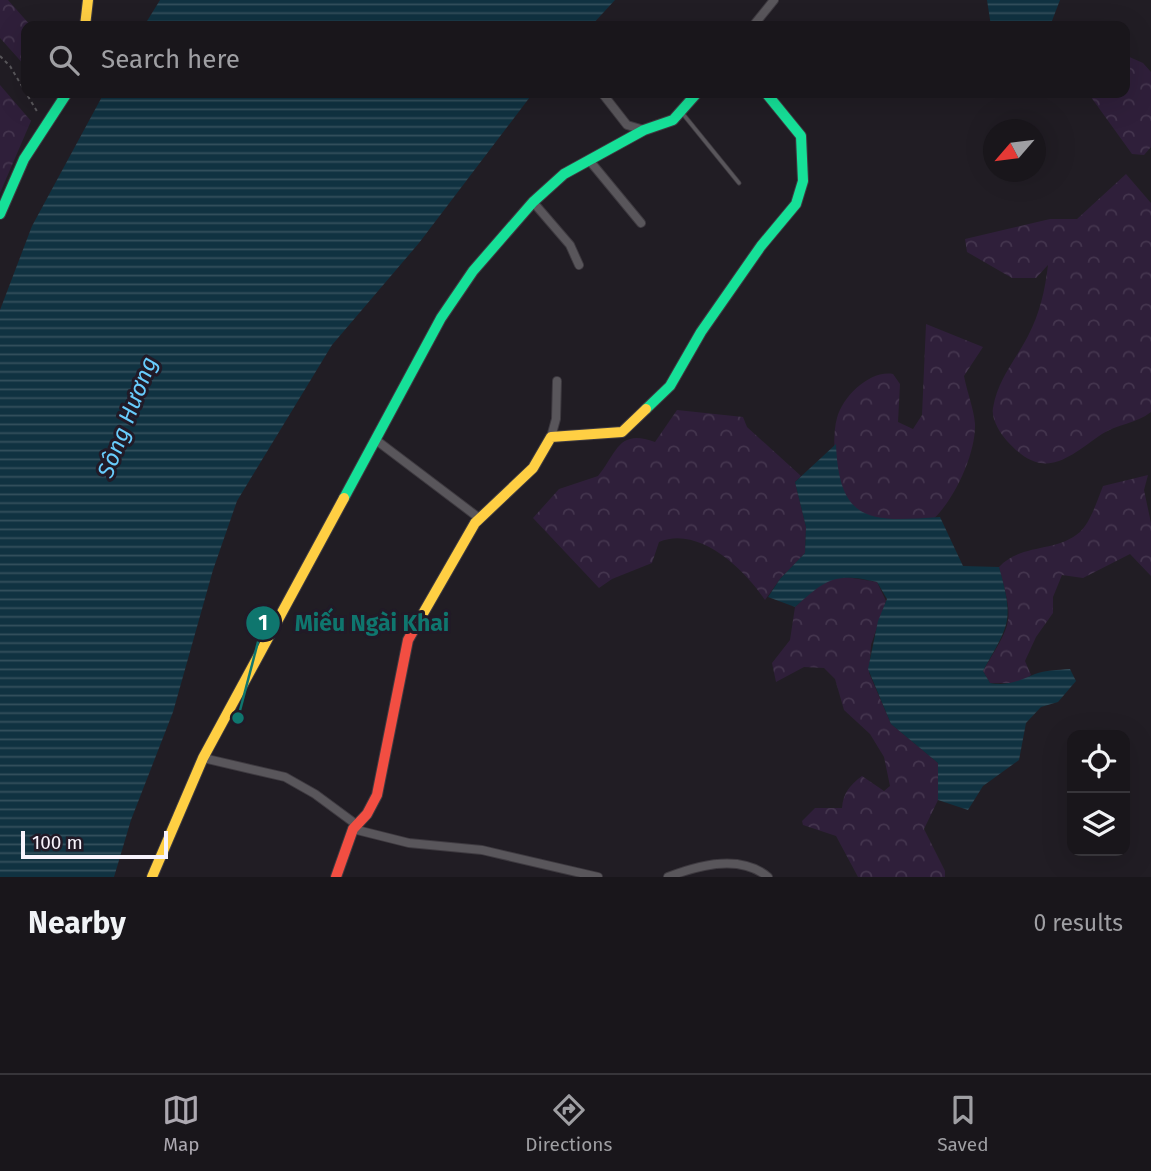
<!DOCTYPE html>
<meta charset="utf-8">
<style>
body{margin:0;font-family:"Fira Sans",sans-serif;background:#262328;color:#f1f3f6}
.controls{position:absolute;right:21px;bottom:21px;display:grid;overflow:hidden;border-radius:14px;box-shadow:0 7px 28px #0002}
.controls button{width:63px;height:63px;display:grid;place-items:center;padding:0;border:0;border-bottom:2px solid #37353a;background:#19161b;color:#f1f3f6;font:35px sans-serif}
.compass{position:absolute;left:983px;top:119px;width:63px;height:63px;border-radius:50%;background:#19161b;box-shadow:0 7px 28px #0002;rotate:242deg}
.scale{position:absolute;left:21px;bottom:18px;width:147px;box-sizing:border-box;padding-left:7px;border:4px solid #f7f3fc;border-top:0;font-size:19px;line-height:24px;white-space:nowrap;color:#f7f3fc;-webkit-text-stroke:5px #211a27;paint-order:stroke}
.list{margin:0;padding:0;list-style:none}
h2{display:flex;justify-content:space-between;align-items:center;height:91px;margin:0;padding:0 28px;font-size:30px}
h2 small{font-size:23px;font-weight:400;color:#9f9fa3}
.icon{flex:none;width:38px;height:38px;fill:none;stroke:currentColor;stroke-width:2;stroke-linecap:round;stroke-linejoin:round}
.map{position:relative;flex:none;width:1151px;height:877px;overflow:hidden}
.search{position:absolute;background:#19161b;box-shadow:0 7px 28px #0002;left:21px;right:21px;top:21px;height:77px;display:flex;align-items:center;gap:18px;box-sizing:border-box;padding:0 24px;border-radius:14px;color:#9f9fa3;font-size:26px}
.sheet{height:196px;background:#19161b}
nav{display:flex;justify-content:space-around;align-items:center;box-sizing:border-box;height:98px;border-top:2px solid #37353a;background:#19161b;font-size:19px;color:#9f9fa3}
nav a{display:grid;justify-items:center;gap:4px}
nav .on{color:#aca8b0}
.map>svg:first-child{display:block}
</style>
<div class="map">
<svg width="1151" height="877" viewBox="0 0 1151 877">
<defs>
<pattern id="forest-crowns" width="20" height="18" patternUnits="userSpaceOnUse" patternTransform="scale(1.75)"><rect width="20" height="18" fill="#2f1f3a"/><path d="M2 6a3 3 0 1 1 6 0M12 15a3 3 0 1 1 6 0" fill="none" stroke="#44354e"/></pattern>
<pattern id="water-rules" width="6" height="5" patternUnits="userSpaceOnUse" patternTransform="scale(1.75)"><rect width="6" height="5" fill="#103241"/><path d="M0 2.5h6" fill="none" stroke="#34505d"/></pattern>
</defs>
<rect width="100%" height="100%" fill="#211d24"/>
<!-- forest -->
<g fill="url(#forest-crowns)">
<path d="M 0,0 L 8,0 L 31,26 L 26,26 L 26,67 L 0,38 Z"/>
<path d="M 1125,55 L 1143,63 L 1151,72 L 1151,147 L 1144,155 L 1132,154 L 1088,93 L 1125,93 Z"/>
<path d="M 0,85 L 31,121 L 0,193 Z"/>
<path d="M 1126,174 L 1151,203 L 1151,412 C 1136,424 1117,424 1102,434 C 1066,459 1044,482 1007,441 C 1000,433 991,419 993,408 C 998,379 1015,361 1028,336 C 1040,313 1045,290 1048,265 L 1036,278 L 1012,278 L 967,252 L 965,239 L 1050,219 L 1077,219 Z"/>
<path d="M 926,324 L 983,347 L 964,376 C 967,392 974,409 975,424 C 976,454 953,503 931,521 C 908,521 882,523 861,512 C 836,499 830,443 837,418 C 843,396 870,370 893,374 L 900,384 L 898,422 L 913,429 L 922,415 Z"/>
<path d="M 677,410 L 743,417 L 747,427 L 801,476 L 795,482 L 806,527 L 805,553 L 780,579 L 765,600 C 745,570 699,525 659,542 L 652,563 L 612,579 L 599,588 L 533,518 L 559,489 L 598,476 C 617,453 618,428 655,442 Z"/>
<path d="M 1148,475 L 1144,490 L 1151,523 L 1151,576 L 1130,554 L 1083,578 L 1062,575 L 1053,597 L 1053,613 L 1036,637 L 1025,661 L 1031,675 L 1020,683 L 990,683 L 983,671 C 1013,620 1014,624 999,567 C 1021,543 1056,553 1080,532 C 1091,521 1097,501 1103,486 Z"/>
<path d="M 840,576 L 877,582 L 886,601 L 871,645 L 869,673 L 891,724 L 938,763 L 938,800 L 924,829 L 945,871 L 945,877 L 858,877 L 836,836 L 803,825 L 802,821 L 815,808 L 842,808 C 843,793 850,785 862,776 L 884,791 L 890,786 L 884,757 L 870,734 L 844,710 L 835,679 L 824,668 L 804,667 L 776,682 L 772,663 L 790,640 L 795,607 L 820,584 Z"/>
</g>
<!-- water -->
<g fill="url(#water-rules)">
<path d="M 160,0 L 615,0 L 591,26 L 144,26 Z"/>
<path d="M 987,0 L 1060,0 L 1050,26 L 991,26 Z"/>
<path d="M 104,93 L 533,93 L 419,243 L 332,345 L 237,501 L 213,570 L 173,712 L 131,820 L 114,877 L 0,877 L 0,310 L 32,226 Z"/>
<path d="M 836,444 C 839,524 871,522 940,517 L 963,566 L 999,567 C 1014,621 1010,623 983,671 L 990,683 C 1009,686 1018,681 1035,674 C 1045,670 1058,670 1070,669 L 1076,681 L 1058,702 L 1041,707 L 1026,723 L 1019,760 L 983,786 L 968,810 L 938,800 L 938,763 L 891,724 L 868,669 L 878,621 L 887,599 L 877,582 C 835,572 826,579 795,607 L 768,597 L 780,579 L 805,553 L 806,527 L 795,482 Z"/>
</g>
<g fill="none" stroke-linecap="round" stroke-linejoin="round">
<!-- lane casing -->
<g stroke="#3e3a40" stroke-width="5">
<path id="lane" d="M 683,114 L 739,183"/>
</g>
<!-- street casing -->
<g stroke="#3e3a40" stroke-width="10">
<g id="street">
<path d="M 753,26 L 774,0"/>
<path d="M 602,93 L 627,125 L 644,130"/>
<path d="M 589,160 L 641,223"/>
<path d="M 533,202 L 570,245 L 579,265"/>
<path d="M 551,437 L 556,419 L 557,381"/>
<path d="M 376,440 L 479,518"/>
<path d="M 203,758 L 285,777 L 315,794 L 357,825"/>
<path d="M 353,829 L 409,843 L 482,850 L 598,877"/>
<path d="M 668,877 C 698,865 741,854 768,877"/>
</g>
</g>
<!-- fast casing -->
<g stroke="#3e3a40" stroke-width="12">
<g id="fast">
<path d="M 0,214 L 24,159 L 67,93"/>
<path d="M 646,409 L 670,386 L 701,332 L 761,246 L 796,204 L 803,181 L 801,136 L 766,93"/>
<path d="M 344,498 L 441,318 L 473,271 L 533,202 L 564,174 L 644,130 L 673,120 L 697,93"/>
</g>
</g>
<!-- slow casing -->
<g stroke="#3e3a40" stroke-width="12">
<g id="slow">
<path d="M 85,26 L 88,0"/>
<path d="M 421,617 L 475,523 L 533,468 L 551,437 L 622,432 L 646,409"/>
<path d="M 152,877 L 203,758 L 344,498"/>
</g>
</g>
<!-- jam casing -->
<g stroke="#3e3a40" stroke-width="12">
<path id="jam" d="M 336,877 L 353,829 L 367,814 L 377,795 L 408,640 L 421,617"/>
</g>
<!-- path -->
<path stroke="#59575b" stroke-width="2" stroke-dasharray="3.5 3.5" stroke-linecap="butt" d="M 0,56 L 10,66 L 38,113"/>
<!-- lane -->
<use href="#lane" stroke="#59565b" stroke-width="3.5"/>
<!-- street -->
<use href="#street" stroke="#59565b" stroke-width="8"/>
<!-- fast -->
<use href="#fast" stroke="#16e098" stroke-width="10"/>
<!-- slow -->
<use href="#slow" stroke="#ffcf43" stroke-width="10"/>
<!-- jam -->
<use href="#jam" stroke="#f24e42" stroke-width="10"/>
</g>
<g text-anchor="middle" stroke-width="6" stroke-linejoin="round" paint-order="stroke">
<!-- water labels -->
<g font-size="23" font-style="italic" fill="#68ccfc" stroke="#211a27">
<text transform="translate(127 417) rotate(-69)" y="8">Sông Hương</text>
</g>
</g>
<!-- callouts -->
<path fill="none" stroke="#0f766e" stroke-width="2.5" d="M238 718L263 623"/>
<g fill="#0f766e" stroke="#211a27" stroke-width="2.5">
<circle cx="238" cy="718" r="7"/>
<circle cx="263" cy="623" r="18"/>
</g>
<g font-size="21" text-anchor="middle" font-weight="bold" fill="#fff">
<text x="263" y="630">1</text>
</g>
<g font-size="23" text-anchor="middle" font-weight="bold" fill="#0f766e" stroke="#211a27" stroke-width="6" stroke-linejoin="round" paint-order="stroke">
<text x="372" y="631">Miếu Ngài Khai</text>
</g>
</svg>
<div class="controls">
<button><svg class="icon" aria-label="locate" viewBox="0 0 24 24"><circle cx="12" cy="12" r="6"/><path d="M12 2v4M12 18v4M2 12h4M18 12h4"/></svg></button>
<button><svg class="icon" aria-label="layers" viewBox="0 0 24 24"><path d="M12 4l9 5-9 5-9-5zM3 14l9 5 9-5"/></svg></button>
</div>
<svg class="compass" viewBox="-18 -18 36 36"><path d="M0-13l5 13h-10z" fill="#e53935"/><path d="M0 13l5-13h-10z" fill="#9f9fa3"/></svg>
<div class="scale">100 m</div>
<div class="search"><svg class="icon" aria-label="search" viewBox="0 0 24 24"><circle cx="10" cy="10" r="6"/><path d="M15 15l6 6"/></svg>Search here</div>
</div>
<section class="sheet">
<h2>Nearby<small>0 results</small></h2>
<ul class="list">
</ul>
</section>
<nav>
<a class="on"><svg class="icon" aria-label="map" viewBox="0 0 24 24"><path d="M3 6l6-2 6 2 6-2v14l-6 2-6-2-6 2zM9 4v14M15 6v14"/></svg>Map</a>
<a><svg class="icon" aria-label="directions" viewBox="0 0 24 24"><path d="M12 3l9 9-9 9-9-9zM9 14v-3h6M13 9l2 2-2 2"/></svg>Directions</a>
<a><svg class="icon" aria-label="saved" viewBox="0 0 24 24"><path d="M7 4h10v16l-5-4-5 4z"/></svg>Saved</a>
</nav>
